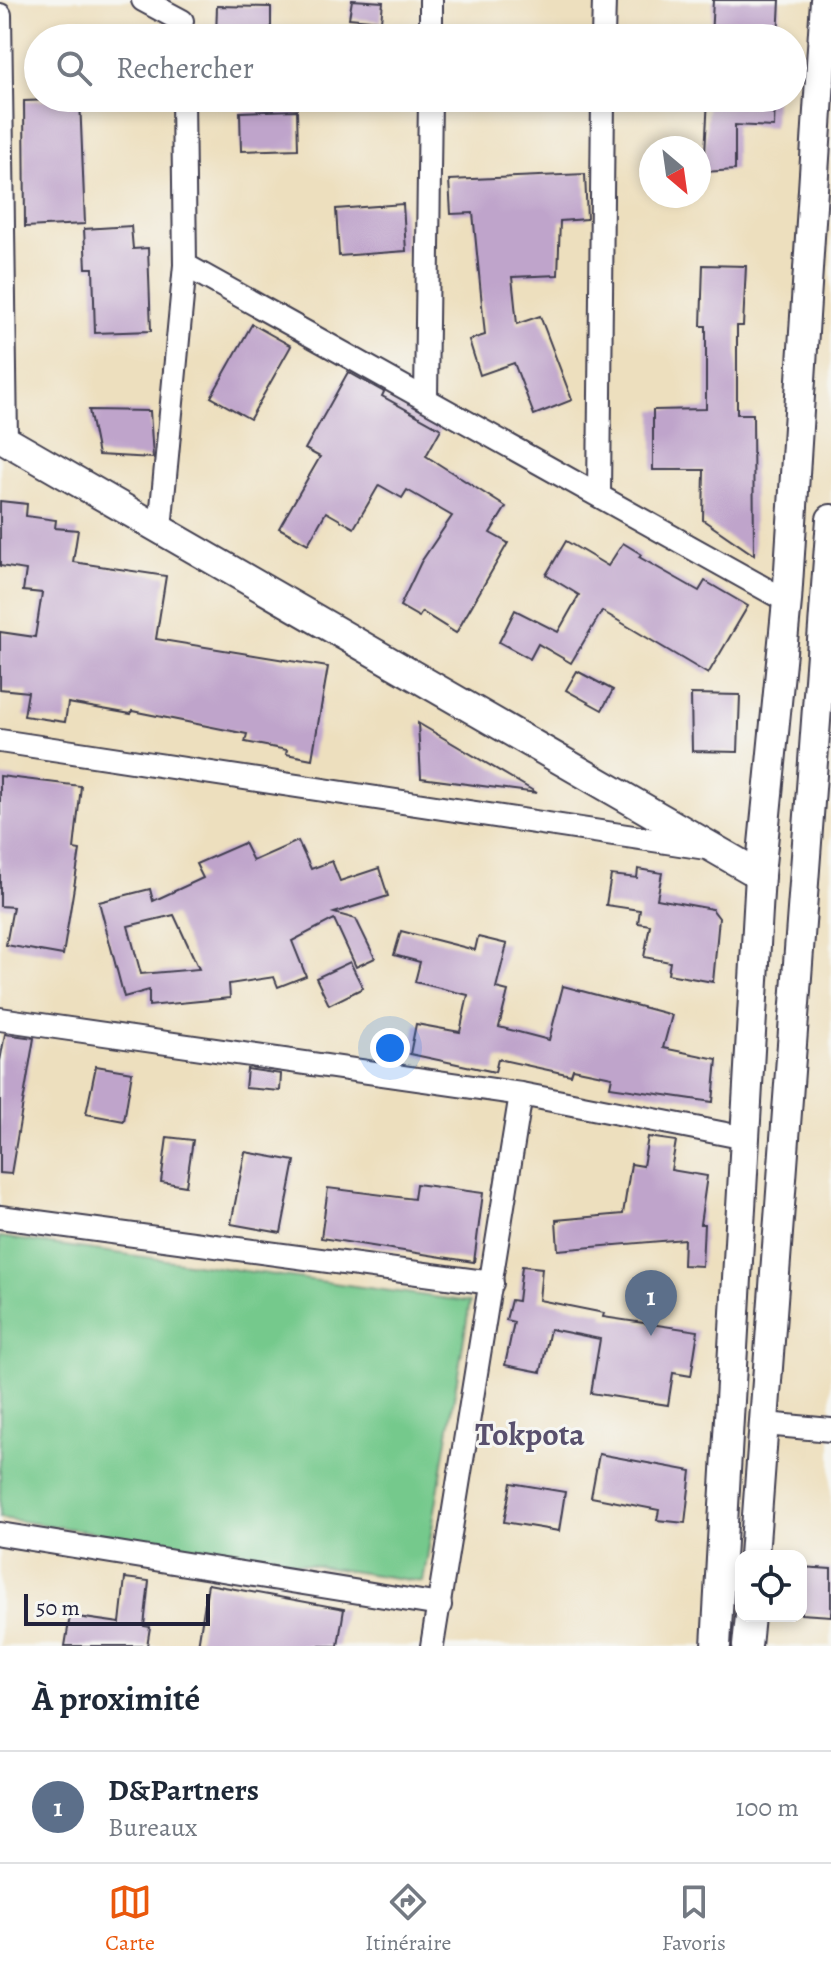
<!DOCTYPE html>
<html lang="fr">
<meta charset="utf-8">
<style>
body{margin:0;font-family:Alegreya,serif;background:#f6f6f7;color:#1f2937}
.controls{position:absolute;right:24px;bottom:24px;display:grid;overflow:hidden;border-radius:16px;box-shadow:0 4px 12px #0003}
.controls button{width:72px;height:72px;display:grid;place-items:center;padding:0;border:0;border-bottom:2px solid #e0e1e3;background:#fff;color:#1f2937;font:40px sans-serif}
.compass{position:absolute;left:639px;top:136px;width:72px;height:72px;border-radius:50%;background:#fff;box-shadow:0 4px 12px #0003;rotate:151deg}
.scale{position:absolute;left:24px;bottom:20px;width:186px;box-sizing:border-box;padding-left:8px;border:4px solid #22223b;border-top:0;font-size:22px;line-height:28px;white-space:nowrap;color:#22223b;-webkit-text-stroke:6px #f6f6f2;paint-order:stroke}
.you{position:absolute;left:390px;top:1048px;width:28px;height:28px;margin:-20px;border:6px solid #fff;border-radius:50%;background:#1a73e8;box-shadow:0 0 0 12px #1a73e833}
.badge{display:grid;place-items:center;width:52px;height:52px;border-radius:50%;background:#ea580c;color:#fff;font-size:26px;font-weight:700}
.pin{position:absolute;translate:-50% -66px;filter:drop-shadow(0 2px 4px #0008)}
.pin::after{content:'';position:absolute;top:42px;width:28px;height:24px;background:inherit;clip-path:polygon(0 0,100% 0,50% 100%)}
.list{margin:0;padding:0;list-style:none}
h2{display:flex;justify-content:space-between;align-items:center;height:104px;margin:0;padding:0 32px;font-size:34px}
h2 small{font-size:26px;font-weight:400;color:#747a83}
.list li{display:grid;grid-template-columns:52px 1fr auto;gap:24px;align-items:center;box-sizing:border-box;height:112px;padding:0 32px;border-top:2px solid #e0e1e3}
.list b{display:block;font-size:30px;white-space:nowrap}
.list p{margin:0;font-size:26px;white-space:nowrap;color:#747a83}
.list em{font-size:26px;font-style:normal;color:#747a83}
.icon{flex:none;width:44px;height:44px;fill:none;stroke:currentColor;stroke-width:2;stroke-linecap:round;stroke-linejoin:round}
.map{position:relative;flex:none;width:831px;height:1646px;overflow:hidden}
.search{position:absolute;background:#fff;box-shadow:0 4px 12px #0003;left:24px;right:24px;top:24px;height:88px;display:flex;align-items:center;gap:20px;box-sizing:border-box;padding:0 28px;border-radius:44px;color:#747a83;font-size:30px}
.sheet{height:216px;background:#fff}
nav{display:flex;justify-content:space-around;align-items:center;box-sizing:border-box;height:112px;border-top:2px solid #e0e1e3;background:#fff;font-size:22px;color:#747a83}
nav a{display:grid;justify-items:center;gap:4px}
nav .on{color:#ea580c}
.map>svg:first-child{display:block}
</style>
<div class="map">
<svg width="831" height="1646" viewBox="0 0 831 1646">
<rect width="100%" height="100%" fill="#f6f6f2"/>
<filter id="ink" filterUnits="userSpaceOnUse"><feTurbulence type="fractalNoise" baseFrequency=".0125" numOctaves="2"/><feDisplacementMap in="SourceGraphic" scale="16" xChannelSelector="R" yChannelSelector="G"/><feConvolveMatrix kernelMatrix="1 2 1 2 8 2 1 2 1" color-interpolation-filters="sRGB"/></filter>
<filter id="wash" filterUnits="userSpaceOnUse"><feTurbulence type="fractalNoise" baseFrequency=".006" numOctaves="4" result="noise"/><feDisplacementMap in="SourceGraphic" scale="32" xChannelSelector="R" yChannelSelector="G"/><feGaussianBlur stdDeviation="1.8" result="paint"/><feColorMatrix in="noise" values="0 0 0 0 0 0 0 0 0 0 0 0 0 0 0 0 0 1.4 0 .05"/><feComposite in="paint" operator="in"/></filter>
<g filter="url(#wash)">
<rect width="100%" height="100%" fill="#eddfbe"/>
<!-- green -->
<path fill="#75c98c" stroke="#4c7664" stroke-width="2" d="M 0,1237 L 470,1302 L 423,1582 L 0,1518 Z"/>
<g id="blocks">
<!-- building -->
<g fill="#bfa4cb" fill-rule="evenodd">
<path d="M 352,0 L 383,2 L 381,21 L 349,18 Z"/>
<path d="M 713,0 L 780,0 L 778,38 L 711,38 Z"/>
<path d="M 217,6 L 271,7 L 271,38 L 216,38 Z"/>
<path d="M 708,98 L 775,98 L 774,127 L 735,125 L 735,170 L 704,172 Z"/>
<path d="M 80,99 L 85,224 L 25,227 L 24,101 Z"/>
<path d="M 297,110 L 298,149 L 241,151 L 240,112 Z"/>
<path d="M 585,174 L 587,219 L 560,221 L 558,275 L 512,277 L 517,324 L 540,316 L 572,400 L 534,415 L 514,363 L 480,375 L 469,340 L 485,335 L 473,213 L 451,214 L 449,180 Z"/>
<path d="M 403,204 L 406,251 L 339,256 L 336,209 Z"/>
<path d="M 131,226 L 133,249 L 148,248 L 151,331 L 95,333 L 93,268 L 86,268 L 84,229 Z"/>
<path d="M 703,265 L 746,266 L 743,326 L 737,326 L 737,414 L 753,414 L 754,555 L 703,520 L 704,470 L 653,470 L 653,410 L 706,409 L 706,326 L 701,326 Z"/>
<path d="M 252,324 L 291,346 L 250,419 L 211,397 Z"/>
<path d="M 348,372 L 384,392 L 382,396 L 441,429 L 426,456 L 506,507 L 490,533 L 508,543 L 456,633 L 422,612 L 419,617 L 400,606 L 421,562 L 452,516 L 407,490 L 402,498 L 379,485 L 354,528 L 326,512 L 308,544 L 279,528 L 320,457 L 305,449 Z"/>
<path d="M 89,410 L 150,411 L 153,458 L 98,455 Z"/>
<path d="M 0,501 L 27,504 L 26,516 L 56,520 L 55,528 L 78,530 L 73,562 L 166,576 L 156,639 L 328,667 L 312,759 L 286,754 L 287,750 L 245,742 L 247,734 L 132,711 L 131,714 L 68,703 L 65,722 L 24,716 L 28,692 L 0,689 L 0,632 L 35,637 L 42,593 L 23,591 L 26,570 L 0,566 Z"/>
<path d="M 566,541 L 608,566 L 623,543 L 641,554 L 639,557 L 699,591 L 705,581 L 748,606 L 708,674 L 602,611 L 571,663 L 538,644 L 530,659 L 499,642 L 515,610 L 558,632 L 579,595 L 546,575 Z"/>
<path d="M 577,671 L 613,690 L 602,710 L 566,690 Z"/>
<path d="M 691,694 L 740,695 L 738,752 L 692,751 Z"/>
<path d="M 418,723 L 537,793 L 421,778 Z"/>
<path d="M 0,776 L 81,786 L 74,849 L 80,850 L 63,955 L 6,945 L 13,907 L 0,906 Z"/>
<path d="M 298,841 L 311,869 L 332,861 L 340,881 L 379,868 L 388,896 L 334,913 L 356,919 L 375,958 L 356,967 L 334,919 L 292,941 L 306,976 L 278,987 L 274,977 L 229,984 L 230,998 L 149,1006 L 149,990 L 124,997 L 99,902 L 150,889 L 153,901 L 203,878 L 196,864 L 244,843 L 253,861 ZM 174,915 L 199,969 L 141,974 L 128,926 Z"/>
<path d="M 638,869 L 662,873 L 657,899 L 712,909 L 719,918 L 713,982 L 668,974 L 670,962 L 644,957 L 650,925 L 638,923 L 640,910 L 606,905 L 611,875 L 637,878 Z"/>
<path d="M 401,931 L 475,950 L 478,937 L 507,944 L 496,988 L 508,991 L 499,1027 L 549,1040 L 563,986 L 672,1015 L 663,1048 L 717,1059 L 713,1102 L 610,1087 L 612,1077 L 573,1069 L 571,1075 L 498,1059 L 495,1072 L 410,1054 L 416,1024 L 460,1032 L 468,995 L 415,982 L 420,962 L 394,955 Z"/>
<path d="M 350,962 L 363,988 L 329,1005 L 316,978 Z"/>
<path d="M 5,1034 L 34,1038 L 11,1174 L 0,1173 L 0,1061 Z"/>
<path d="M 96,1066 L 132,1072 L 124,1121 L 86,1114 Z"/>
<path d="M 247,1069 L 281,1074 L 280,1091 L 245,1088 Z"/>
<path d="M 167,1137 L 193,1140 L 186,1186 L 161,1182 Z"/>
<path d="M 648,1137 L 676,1141 L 671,1170 L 707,1176 L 700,1224 L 704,1224 L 702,1266 L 683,1265 L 684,1239 L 558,1250 L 556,1220 L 623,1214 L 631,1164 L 643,1166 Z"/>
<path d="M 245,1152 L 295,1161 L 281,1233 L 231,1224 Z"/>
<path d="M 416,1184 L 483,1193 L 474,1262 L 321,1238 L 328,1188 L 414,1199 Z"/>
<path d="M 522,1266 L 542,1268 L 539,1300 L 604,1313 L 603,1317 L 698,1331 L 691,1376 L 673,1373 L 668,1405 L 591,1393 L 600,1339 L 550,1329 L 541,1372 L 505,1365 L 514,1322 L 506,1320 L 511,1300 L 518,1301 Z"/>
<path d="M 599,1454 L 691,1471 L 685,1523 L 657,1520 L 659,1510 L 591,1497 Z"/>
<path d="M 511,1483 L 565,1492 L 559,1531 L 504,1522 Z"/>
<path d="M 801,1567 L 831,1569 L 831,1616 L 801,1614 Z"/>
<path d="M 125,1578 L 149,1581 L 144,1626 L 150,1627 L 147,1646 L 65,1646 L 70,1616 L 120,1623 Z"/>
<path d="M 208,1584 L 344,1609 L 338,1646 L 198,1646 Z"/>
</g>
</g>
</g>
<g filter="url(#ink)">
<use href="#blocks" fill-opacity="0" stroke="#403e4f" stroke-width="2"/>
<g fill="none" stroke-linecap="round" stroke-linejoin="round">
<!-- minor casing -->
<g stroke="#403e4f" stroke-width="26">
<g id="minor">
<path d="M 143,0 L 182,21"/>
<path d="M 0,15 L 6,440"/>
<path d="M 431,38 L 431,0"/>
<path d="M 603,38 L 604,0"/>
<path d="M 185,265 L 787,601"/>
<path d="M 426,398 L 430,98"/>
<path d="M 599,493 L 603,98"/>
<path d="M 160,529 L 185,265 L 183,98"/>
<path d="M 0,741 L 706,848"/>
<path d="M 0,1019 L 521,1094 L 746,1138"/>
<path d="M 0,1217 L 492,1283"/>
<path d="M 765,1424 L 831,1430"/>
<path d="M 0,1534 L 440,1605"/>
<path d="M 432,1646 L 521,1094"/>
</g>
</g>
<!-- tertiary casing -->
<g stroke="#403e4f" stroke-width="32">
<g id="tertiary">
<path d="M 0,437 L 760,875"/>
<path d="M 754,1556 L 831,519"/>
<path d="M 716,1646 L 760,875 L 787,601 L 825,0"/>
<path d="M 747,1646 L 750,1616"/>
</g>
</g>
<!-- minor -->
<use href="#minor" stroke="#fff" stroke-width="22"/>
<!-- tertiary -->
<use href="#tertiary" stroke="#fff" stroke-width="28"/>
</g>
</g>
<g text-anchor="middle" stroke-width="6" stroke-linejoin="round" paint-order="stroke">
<!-- neighbourhood labels -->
<g font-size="32" font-weight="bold" fill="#59506d" stroke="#f6f6f2">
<text x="530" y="1445">Tokpota</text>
</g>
</g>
</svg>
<div class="controls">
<button><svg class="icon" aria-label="locate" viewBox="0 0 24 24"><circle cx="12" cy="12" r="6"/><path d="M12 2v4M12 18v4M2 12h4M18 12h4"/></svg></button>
</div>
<svg class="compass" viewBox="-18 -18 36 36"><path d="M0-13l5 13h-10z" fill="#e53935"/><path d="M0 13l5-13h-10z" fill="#747a83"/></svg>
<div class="scale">50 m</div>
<div class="you"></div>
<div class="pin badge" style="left:651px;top:1336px;background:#5c6f8a">1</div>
<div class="search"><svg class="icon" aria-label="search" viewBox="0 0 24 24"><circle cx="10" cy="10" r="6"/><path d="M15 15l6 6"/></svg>Rechercher</div>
</div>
<section class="sheet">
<h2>À proximité<small></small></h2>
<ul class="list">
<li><span class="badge" style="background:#5c6f8a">1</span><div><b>D&amp;Partners</b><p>Bureaux</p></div><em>100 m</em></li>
</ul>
</section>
<nav>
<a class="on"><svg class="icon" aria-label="map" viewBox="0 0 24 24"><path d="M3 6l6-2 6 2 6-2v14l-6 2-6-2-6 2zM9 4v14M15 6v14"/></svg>Carte</a>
<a><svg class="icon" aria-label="directions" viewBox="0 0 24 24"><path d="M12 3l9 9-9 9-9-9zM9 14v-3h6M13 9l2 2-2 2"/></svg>Itinéraire</a>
<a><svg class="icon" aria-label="saved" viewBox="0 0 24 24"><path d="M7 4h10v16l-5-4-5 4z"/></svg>Favoris</a>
</nav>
